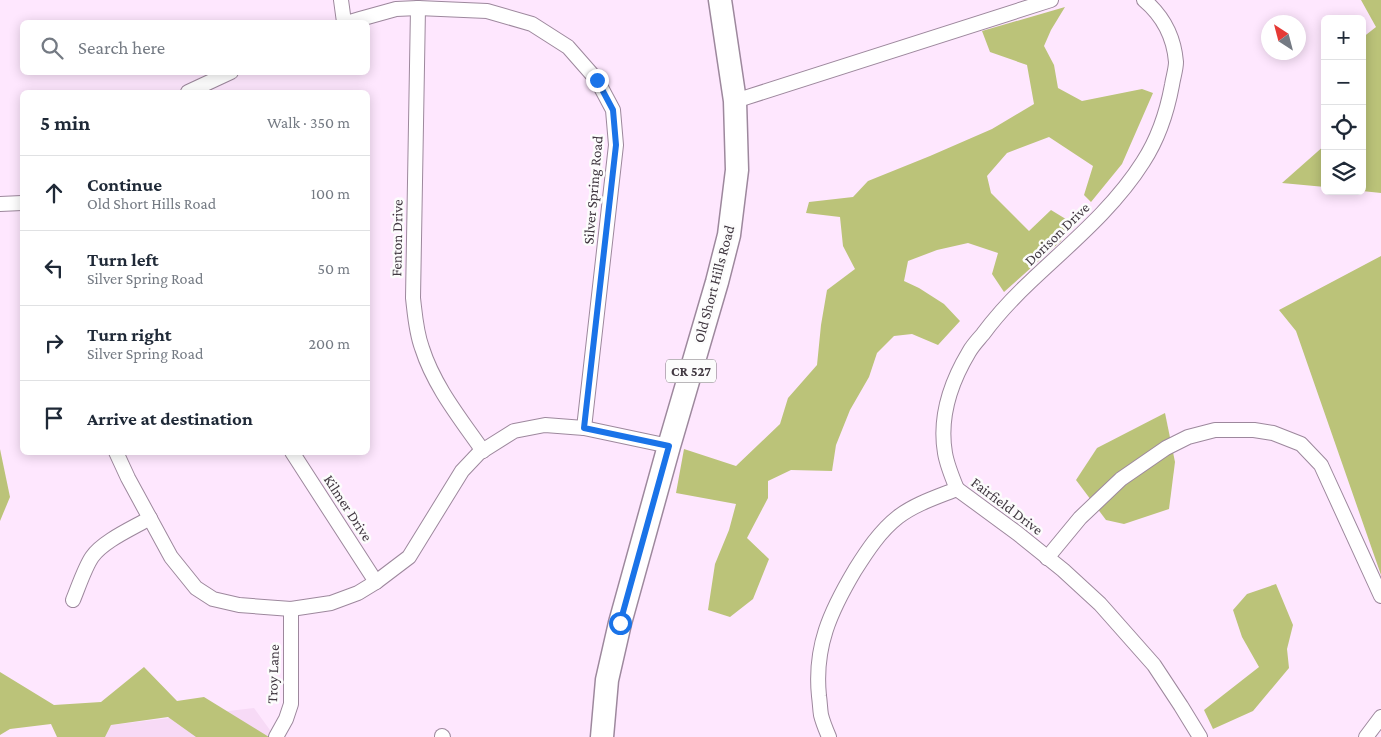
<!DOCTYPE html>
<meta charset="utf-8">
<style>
body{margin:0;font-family:"Crimson Pro",serif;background:#f2f2f3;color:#1f2937}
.controls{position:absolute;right:15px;top:15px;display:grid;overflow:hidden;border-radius:8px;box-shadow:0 2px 12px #0003}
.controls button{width:45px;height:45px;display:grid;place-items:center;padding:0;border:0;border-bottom:1px solid #e0e1e3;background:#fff;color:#1f2937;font:25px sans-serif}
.compass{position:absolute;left:1261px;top:15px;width:45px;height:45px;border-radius:50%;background:#fff;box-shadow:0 2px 12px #0003;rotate:324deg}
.stop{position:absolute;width:15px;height:15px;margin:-11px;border:4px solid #1a73e8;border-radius:50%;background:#fff}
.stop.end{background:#1a73e8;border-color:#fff;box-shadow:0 1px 5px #0008}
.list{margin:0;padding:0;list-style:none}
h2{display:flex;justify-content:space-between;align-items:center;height:65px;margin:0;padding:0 20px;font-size:21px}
h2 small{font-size:16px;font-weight:400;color:#747a83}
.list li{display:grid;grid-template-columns:32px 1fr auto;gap:15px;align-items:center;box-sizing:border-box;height:75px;padding:0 20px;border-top:1px solid #e0e1e3}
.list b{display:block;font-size:19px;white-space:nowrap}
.list p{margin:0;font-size:16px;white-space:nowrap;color:#747a83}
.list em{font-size:16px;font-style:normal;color:#747a83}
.icon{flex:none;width:28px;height:28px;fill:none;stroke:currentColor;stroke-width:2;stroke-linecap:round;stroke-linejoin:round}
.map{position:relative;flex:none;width:1381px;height:737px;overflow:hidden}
.search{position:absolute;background:#fff;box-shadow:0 2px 12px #0003;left:20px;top:20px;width:350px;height:55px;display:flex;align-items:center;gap:12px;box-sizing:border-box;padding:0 18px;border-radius:8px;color:#747a83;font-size:19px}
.panel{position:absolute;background:#fff;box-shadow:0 2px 12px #0003;left:20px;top:90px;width:350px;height:365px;border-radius:8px}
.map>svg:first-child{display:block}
</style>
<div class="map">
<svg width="1381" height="737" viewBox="0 0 1381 737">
<rect width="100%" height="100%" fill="#fee7fe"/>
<!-- built -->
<path fill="#f7daf6" d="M 254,708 L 275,737 L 105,737 L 111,725 Z"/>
<!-- forest -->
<g fill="#bbc379">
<path d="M 1361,0 L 1381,0 L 1381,193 L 1362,191 L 1362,38 L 1376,27 Z"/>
<path d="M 1065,7 L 1051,30 L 1044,46 L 1054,65 L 1058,88 L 1082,101 L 1142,89 L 1153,93 L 1122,164 L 1091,202 L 1084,195 L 1093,166 L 1049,137 L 1007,153 L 987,176 L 991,193 L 1029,231 L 1051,210 L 1069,221 L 1061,241 L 1004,292 L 992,274 L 998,253 L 968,243 L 937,250 L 908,261 L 904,281 L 919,288 L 944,304 L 960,321 L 938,345 L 912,334 L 894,336 L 877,353 L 869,377 L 850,410 L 836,445 L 832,471 L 791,470 L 768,481 L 768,498 L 747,538 L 769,559 L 753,599 L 730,617 L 708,610 L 715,564 L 729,530 L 736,504 L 676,493 L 684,449 L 736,466 L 780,424 L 788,398 L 817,365 L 821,325 L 827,290 L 855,269 L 843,246 L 840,217 L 806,213 L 809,202 L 853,197 L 868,181 L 930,156 L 992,129 L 1034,104 L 1027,65 L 990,52 L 982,31 Z"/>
<path d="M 1325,145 L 1325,187 L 1282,183 Z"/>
<path d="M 1381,256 L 1381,575 L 1296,331 L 1279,310 Z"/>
<path d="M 1165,413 L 1175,462 L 1169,509 L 1124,524 L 1106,520 L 1076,480 L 1097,448 Z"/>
<path d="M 0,449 L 10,497 L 0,521 Z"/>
<path d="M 1276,584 L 1293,625 L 1287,649 L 1289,668 L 1253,711 L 1213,729 L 1204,710 L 1259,667 L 1242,637 L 1233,610 L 1247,594 Z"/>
<path d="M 144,667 L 177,701 L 204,697 L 269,737 L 196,737 L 168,717 L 111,725 L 105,737 L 57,737 L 51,724 L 10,729 L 0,735 L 0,672 L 54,705 L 101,702 Z"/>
</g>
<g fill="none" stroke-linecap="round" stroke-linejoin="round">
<!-- minor casing -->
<g stroke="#9d889d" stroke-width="16">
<g id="minor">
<path d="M 341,0 L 344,22"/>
<path d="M 418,8 L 413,298 C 415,315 416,332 422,348 C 434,386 460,418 483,451"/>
<path d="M 350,22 L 360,19 L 396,9 L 418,8 L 487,11 L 532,24 L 568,47 L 597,80 L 613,110 L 616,145 L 584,428"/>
<path d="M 188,92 L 231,72"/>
<path d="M 735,101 L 1051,0"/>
<path d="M 0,204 L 22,203"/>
<path d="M 116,452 L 128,478 L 171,557 L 196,588 L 213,599 L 239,605 L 291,609 L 331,603 L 358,593 L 376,582 L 409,557 L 462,471 L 479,453 L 514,431 L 545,425 L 584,428 L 669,446"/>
<path d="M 292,452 L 376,582"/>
<path d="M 957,489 C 952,477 947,465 945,453 C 939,418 951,382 969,352 C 973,345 978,340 983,334 C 997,315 1014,297 1031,281 C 1070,244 1114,208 1143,162 C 1158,139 1167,112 1172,85 C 1173,78 1176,69 1176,62 C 1174,38 1163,16 1144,0"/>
<path d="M 1047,558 L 1080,518 L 1121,479 L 1166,448 L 1188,437 L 1215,430 L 1254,430 L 1273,433 L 1301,444 L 1321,465 L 1381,596"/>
<path d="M 73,600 C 78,588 85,567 92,557 C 103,541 133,528 150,518"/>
<path d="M 442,736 L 443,737"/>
<path d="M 276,737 L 286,719 L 291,704 L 291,609"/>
<path d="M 829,737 C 826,730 823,723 821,715 C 820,709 820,703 819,696 C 814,647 830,612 855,570 C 867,551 880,531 898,517 C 915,504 937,497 957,489 L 1017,533 L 1063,570 L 1100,604 L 1154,665 L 1181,706 L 1200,737"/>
<path d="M 1366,737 L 1381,717"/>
</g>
</g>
<!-- primary casing -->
<g stroke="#9d889d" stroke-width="25">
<path id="primary" d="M 602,737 L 607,680 L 620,623 L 669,446 L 717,282 L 729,235 L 737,170 L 736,135 L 735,101 L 720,0"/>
</g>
<!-- minor -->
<use href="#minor" stroke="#fff" stroke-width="14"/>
<!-- primary -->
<use href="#primary" stroke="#fff" stroke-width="22"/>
</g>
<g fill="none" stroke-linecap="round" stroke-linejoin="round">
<!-- route -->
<path stroke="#1a73e8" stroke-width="6" d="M 597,80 L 613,110 L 616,145 L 584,428 L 669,446 L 620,623"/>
</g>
<g text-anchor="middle" stroke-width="5" stroke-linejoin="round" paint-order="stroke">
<!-- shield labels -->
<rect fill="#fcfcfc" stroke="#797379" stroke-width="1" x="666" y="359.5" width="50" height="23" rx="4"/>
<g font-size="14" font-weight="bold" fill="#413841">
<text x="691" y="376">CR 527</text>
</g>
<!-- street labels -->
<g font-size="15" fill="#413841" stroke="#fcfcfc">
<text transform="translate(593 190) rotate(-85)" y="5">Silver Spring Road</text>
<text transform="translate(1057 234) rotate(-44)" y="5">Dorison Drive</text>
<text transform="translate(397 238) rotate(-89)" y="5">Fenton Drive</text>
<text transform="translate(714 284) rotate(-75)" y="5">Old Short Hills Road</text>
<text transform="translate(1007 506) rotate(37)" y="5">Fairfield Drive</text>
<text transform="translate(348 508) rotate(57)" y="5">Kilmer Drive</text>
<text transform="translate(273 674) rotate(-88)" y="5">Troy Lane</text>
</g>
</g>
</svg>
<div class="controls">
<button>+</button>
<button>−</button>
<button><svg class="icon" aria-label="locate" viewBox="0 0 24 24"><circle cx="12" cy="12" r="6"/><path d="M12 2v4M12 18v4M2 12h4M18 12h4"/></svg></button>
<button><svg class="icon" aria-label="layers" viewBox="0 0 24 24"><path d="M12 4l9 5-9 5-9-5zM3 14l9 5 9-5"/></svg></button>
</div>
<svg class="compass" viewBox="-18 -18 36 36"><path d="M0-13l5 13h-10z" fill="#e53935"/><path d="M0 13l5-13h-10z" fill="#747a83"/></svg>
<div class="stop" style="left:620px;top:623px"></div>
<div class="stop end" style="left:597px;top:80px"></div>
<div class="search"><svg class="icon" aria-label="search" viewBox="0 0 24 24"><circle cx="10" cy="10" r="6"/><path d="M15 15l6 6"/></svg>Search here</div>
<section class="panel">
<h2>5 min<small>Walk · 350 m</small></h2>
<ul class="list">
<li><svg class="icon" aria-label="ahead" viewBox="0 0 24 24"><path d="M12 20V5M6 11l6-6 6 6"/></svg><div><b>Continue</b><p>Old Short Hills Road</p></div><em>100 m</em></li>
<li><svg class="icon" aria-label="left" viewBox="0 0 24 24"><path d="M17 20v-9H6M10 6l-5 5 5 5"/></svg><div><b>Turn left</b><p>Silver Spring Road</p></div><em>50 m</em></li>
<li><svg class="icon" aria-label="right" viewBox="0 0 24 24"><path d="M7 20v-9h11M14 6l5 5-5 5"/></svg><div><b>Turn right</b><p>Silver Spring Road</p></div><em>200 m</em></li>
<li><svg class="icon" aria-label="arrive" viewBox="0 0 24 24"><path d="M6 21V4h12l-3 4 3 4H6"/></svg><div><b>Arrive at destination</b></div></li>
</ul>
</section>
</div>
